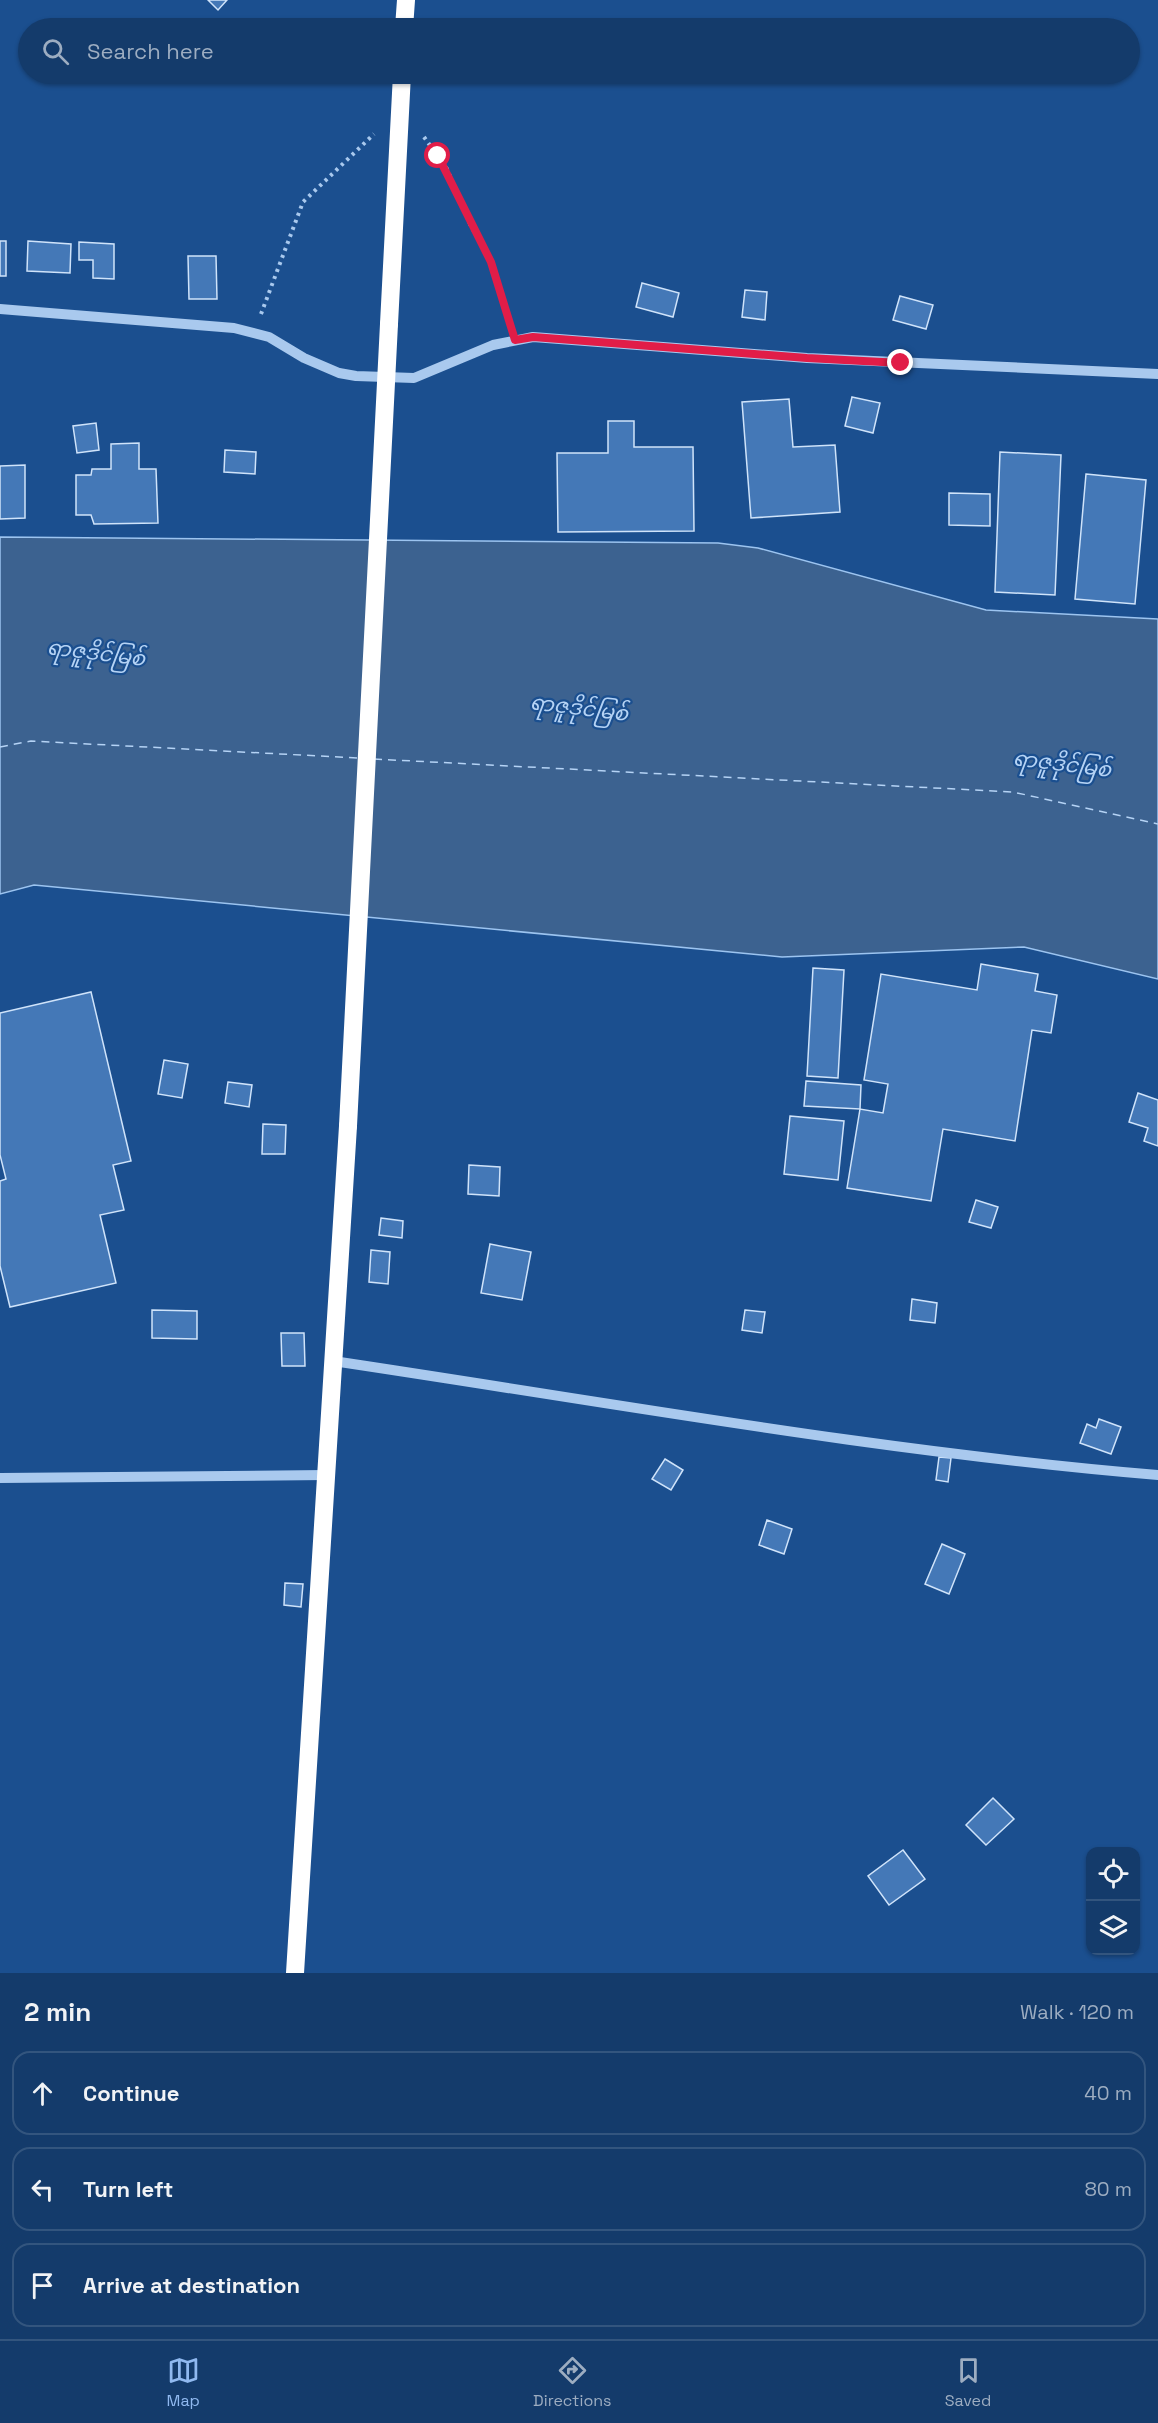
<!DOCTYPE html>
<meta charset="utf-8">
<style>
body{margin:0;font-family:"Space Grotesk","Noto Sans Myanmar",sans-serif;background:#214673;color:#f1f3f6}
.controls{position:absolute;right:18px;bottom:18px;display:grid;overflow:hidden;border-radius:12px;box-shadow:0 2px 4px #0004}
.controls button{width:54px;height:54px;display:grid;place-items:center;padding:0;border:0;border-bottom:2px solid #33557e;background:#143b6b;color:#f1f3f6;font:30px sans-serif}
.stop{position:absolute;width:18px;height:18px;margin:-14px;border:4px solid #e11d48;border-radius:50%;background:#fff}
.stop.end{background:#e11d48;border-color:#fff;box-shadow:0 2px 6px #0008}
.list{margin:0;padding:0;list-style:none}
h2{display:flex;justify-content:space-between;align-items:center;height:78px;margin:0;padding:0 24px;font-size:26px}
h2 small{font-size:20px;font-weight:400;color:#9dadc1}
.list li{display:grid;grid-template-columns:39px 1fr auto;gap:18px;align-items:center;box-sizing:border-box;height:84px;margin:0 12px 12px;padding:0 12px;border:2px solid #33557e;border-radius:18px}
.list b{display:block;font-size:22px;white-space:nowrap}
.list em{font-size:20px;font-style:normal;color:#9dadc1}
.icon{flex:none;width:33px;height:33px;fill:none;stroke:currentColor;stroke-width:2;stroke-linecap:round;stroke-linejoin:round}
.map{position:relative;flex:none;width:1158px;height:1973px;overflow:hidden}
.search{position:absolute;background:#143b6b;box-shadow:0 2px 4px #0004;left:18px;right:18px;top:18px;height:66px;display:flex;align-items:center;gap:15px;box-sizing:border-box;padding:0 21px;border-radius:33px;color:#9dadc1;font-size:22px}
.sheet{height:366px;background:#143b6b}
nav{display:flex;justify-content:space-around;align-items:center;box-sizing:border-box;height:84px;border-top:2px solid #33557e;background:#143b6b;font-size:16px;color:#9dadc1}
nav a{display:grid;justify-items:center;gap:3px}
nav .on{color:#90b9f0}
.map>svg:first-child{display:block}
</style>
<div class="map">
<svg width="1158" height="1973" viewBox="0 0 1158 1973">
<rect width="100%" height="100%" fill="#1b4f8f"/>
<!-- water -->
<path fill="#3c6290" stroke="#9cc4f0" stroke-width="1.5" d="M 0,537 L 718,543 L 758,548 L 986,610 L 1158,619 L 1158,979 L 1024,947 L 782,957 L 34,885 L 0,894 Z"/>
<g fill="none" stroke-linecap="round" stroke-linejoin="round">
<!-- ferry -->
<g stroke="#b5d3f5" stroke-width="1.5" stroke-dasharray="8 6" stroke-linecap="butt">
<path d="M 0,747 L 31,741 L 358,758"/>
<path d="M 374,759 L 1013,792 L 1158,824"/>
</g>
</g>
<!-- building -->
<g fill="#4478b7" stroke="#cfe3fa" stroke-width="1.5">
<path d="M 208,0 L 227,0 L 218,10 Z"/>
<rect x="0" y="241" width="6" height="35"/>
<path d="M 28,241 L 71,244 L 70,273 L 27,271 Z"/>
<path d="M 79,242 L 114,244 L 114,279 L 93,278 L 93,260 L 79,260 Z"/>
<path d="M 188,256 L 216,256 L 217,299 L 189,299 Z"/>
<path d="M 642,283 L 679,293 L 673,317 L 636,307 Z"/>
<path d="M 745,290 L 767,292 L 765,320 L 742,317 Z"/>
<path d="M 900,296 L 933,305 L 926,329 L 893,320 Z"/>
<path d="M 852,397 L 880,403 L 873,433 L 845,426 Z"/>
<path d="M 789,399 L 793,447 L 835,445 L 840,512 L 751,518 L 742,402 Z"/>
<path d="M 608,421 L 634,421 L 634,447 L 693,447 L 694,531 L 558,532 L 557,453 L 608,453 Z"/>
<path d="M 96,423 L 99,450 L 77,453 L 73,426 Z"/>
<path d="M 139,443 L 139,469 L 156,469 L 158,523 L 94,524 L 91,515 L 76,515 L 76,475 L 91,475 L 92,469 L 111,469 L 111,444 Z"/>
<path d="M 225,450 L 256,452 L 255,474 L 224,472 Z"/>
<path d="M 1000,452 L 1061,455 L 1055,595 L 995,592 Z"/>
<path d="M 25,465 L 25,518 L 0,519 L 0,466 Z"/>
<path d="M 1086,474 L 1146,480 L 1135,604 L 1075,599 Z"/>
<path d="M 949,493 L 990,494 L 990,526 L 949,525 Z"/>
<path d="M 981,964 L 1038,974 L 1035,991 L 1057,995 L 1051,1033 L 1032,1030 L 1015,1141 L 943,1129 L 931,1201 L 847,1188 L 860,1109 L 883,1113 L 888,1084 L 864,1080 L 881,974 L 977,990 Z"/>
<path d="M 813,968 L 844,970 L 838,1078 L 807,1076 Z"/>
<path d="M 91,992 L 131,1161 L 113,1165 L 124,1210 L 100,1215 L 116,1283 L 10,1307 L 0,1266 L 0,1181 L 6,1179 L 0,1155 L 0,1013 Z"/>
<path d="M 164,1060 L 188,1064 L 182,1098 L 158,1094 Z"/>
<path d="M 806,1081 L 861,1085 L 860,1109 L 804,1106 Z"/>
<path d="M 228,1082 L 252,1085 L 249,1107 L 225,1103 Z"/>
<path d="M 1138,1093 L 1158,1100 L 1158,1146 L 1144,1141 L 1148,1128 L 1129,1122 Z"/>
<path d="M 790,1116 L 844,1121 L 838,1180 L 784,1174 Z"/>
<path d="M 263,1124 L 286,1125 L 285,1154 L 262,1154 Z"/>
<path d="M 469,1165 L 500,1167 L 499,1196 L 468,1194 Z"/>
<path d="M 976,1200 L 998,1207 L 991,1228 L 969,1222 Z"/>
<path d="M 381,1218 L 403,1221 L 402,1238 L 379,1235 Z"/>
<path d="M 490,1244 L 531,1252 L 522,1300 L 481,1293 Z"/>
<path d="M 371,1250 L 390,1252 L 388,1284 L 369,1282 Z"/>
<path d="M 912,1299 L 937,1303 L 935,1323 L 910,1320 Z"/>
<path d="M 152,1310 L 197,1311 L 197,1339 L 152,1338 Z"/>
<path d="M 745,1310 L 765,1312 L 762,1333 L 742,1330 Z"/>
<path d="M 281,1333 L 304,1333 L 305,1366 L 282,1366 Z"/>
<path d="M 1099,1419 L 1121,1427 L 1111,1454 L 1080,1443 L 1087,1424 L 1096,1428 Z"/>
<path d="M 939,1457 L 951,1458 L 948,1482 L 936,1480 Z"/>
<path d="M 665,1459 L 683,1470 L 671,1490 L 652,1479 Z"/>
<path d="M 767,1520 L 792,1529 L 784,1554 L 759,1545 Z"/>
<path d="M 942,1544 L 965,1554 L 949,1594 L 925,1584 Z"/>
<path d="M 285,1583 L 303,1584 L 301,1607 L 284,1605 Z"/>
<path d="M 993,1798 L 1014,1819 L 986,1845 L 966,1825 Z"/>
<path d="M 903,1850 L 925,1879 L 889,1905 L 868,1876 Z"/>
</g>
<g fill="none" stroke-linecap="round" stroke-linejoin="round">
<!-- path -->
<g stroke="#a9c9ee" stroke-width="4" stroke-dasharray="3 4.5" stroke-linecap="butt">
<path d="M 424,137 L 447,169 L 470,224 L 491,262 L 510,322"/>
<path d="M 261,314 L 303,202 L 374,134"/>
</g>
<!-- minor -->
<g stroke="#a9c9ee" stroke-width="10">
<path d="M 0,309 L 234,328 L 269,337 L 304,358 L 339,373 L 356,376 L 414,378 L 493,345 L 533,337 L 807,358 L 1158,374"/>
<path d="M 333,1361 C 608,1402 881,1452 1158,1475"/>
<path d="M 0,1478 L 326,1475"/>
</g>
<!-- highway -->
<g stroke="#fff" stroke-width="18">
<path d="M 404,28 L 406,0"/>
<path d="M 389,324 L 402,74"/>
<path d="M 295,1973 L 348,1126"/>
</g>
<!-- highway-bridge -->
<path stroke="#fff" stroke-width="18" d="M 348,1126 L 389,324"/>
</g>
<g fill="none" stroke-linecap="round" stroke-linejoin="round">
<!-- route -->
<path stroke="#e11d48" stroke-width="8" d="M 438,156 L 491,262 L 515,340 L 533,337 L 807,358 L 901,363"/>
</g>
<g text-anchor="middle" stroke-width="4.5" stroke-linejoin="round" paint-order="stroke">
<!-- water labels -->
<g font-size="21" font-style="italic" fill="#b5d3f5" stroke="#1b4f8f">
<text transform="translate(96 653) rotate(7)" y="7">ရာဇူဒိုင်မြစ်</text>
<text transform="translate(579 708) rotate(7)" y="7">ရာဇူဒိုင်မြစ်</text>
<text transform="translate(1062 764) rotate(7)" y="7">ရာဇူဒိုင်မြစ်</text>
</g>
</g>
</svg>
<div class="controls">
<button><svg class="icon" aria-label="locate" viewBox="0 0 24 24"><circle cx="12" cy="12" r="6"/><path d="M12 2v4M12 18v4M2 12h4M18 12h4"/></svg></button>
<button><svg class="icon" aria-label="layers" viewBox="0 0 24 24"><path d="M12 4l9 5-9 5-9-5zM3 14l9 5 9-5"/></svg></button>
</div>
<div class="stop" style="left:438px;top:156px"></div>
<div class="stop end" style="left:901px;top:363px"></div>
<div class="search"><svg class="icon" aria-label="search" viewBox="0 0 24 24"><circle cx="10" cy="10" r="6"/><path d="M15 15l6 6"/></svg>Search here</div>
</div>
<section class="sheet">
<h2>2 min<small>Walk · 120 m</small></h2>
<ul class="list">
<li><svg class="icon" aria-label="ahead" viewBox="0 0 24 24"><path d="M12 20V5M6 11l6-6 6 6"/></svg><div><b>Continue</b></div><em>40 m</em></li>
<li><svg class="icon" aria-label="left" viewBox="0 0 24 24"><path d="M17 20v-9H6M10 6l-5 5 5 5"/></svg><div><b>Turn left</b></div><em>80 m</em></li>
<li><svg class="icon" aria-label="arrive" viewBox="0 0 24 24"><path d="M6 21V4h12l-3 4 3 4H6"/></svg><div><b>Arrive at destination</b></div></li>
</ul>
</section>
<nav>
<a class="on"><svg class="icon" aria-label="map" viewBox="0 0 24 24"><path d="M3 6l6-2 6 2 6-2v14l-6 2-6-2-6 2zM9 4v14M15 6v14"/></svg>Map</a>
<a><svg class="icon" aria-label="directions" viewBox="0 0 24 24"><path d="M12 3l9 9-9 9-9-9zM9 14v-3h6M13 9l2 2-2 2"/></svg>Directions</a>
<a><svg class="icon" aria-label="saved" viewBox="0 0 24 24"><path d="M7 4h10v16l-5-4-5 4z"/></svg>Saved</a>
</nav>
